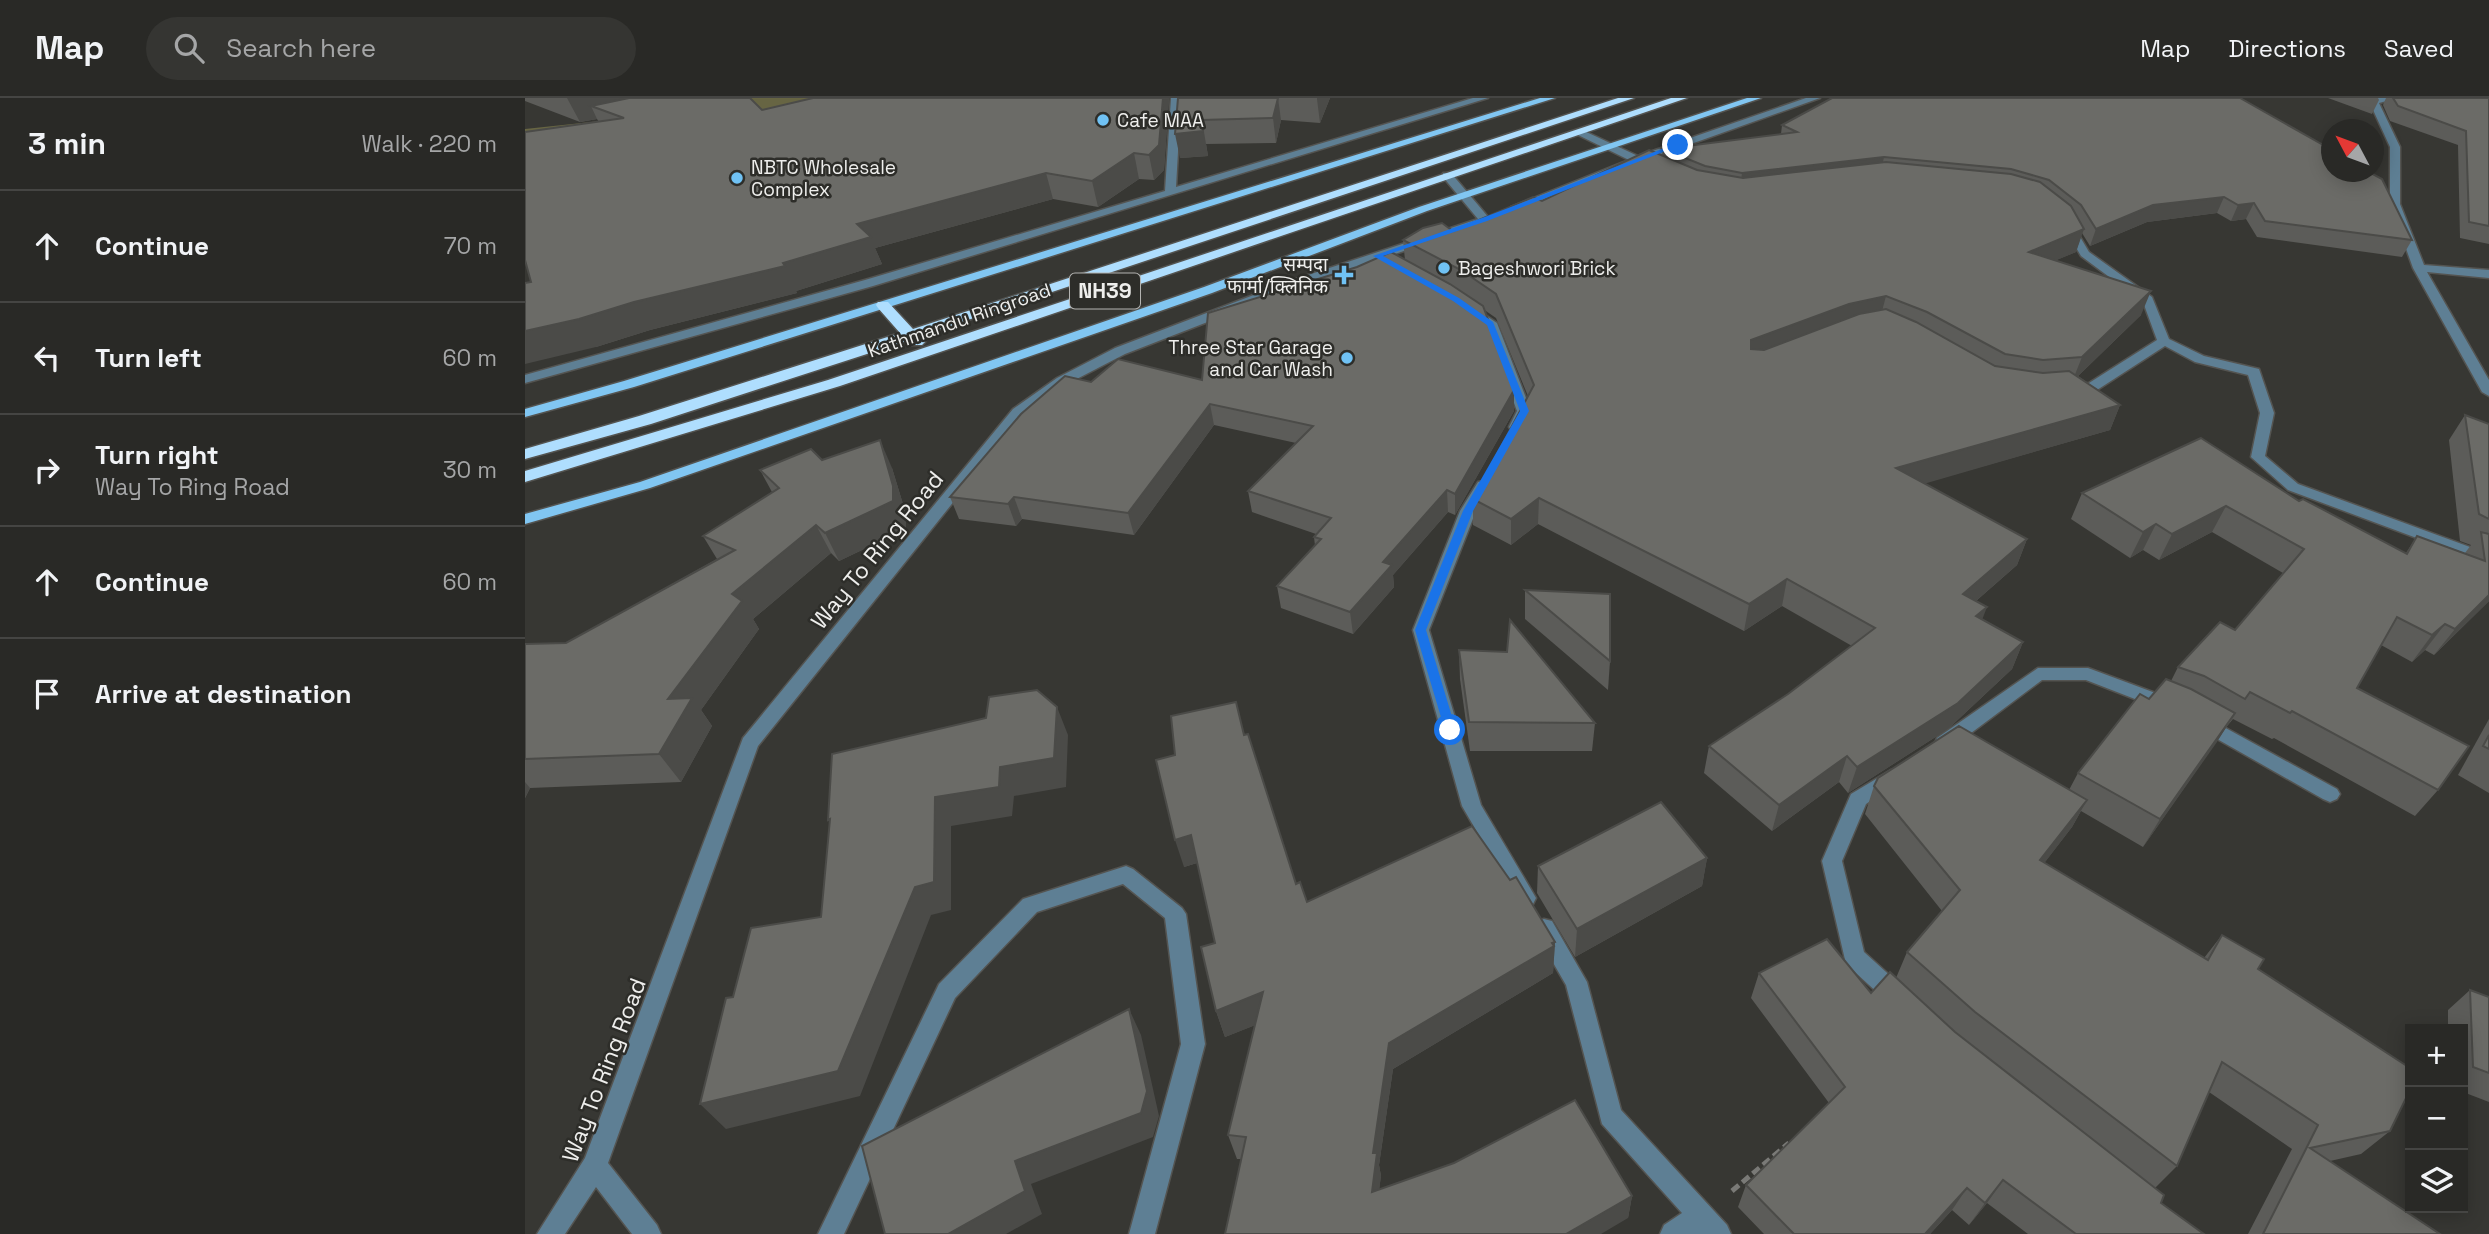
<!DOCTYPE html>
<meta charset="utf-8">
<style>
body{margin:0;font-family:"Space Grotesk","Noto Sans Devanagari",sans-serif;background:#353532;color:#f1f3f6}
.controls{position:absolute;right:21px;bottom:21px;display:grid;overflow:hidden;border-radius:0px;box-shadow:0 4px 18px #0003}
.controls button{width:63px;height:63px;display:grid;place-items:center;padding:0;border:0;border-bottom:2px solid #454543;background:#292926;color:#f1f3f6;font:35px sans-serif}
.compass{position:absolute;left:1796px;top:21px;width:63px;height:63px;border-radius:50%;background:#292926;box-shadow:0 4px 18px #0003;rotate:311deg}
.stop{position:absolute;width:21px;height:21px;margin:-16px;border:5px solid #1a73e8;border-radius:50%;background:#fff}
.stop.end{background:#1a73e8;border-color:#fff;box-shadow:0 2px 7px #0008}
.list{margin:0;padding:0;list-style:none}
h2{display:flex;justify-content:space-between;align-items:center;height:91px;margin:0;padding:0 28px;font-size:30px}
h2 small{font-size:23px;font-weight:400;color:#a5a6a7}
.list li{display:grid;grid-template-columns:46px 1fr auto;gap:21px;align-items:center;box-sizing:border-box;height:112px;padding:0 28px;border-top:2px solid #454543}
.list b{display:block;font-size:26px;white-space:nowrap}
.list p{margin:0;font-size:23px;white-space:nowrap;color:#a5a6a7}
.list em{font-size:23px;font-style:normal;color:#a5a6a7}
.icon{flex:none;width:38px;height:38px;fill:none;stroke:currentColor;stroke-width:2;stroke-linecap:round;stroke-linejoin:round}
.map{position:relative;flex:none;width:1964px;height:1136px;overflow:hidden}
header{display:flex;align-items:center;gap:42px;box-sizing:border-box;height:98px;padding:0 35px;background:#292926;border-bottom:2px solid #454543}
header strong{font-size:33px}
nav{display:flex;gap:38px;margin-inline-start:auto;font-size:24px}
.search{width:490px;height:63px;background:#353532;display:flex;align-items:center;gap:18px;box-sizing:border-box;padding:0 24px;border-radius:38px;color:#a5a6a7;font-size:26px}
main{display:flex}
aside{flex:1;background:#292926}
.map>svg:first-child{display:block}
</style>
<header>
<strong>Map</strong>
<div class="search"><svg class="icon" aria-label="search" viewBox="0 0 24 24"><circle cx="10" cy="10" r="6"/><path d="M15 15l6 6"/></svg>Search here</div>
<nav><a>Map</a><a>Directions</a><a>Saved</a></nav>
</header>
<main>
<aside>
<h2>3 min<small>Walk · 220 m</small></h2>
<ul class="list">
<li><svg class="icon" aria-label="ahead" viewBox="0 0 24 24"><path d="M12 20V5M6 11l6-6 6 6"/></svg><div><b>Continue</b></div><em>70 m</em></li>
<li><svg class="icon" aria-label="left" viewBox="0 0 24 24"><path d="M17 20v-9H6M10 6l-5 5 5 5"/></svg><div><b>Turn left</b></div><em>60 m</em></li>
<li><svg class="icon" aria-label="right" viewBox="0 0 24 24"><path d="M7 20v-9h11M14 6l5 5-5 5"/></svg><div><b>Turn right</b><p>Way To Ring Road</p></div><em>30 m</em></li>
<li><svg class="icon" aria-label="ahead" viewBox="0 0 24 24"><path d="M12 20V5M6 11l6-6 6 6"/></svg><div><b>Continue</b></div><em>60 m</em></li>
<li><svg class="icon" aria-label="arrive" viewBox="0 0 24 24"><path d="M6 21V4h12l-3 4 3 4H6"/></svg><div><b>Arrive at destination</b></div></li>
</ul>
</aside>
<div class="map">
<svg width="1964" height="1136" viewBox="0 0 1964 1136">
<rect width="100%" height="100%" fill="#373733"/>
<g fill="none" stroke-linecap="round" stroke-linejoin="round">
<!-- river -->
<path fill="#676543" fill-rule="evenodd" d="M 211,0 L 288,0 L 280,11 L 217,31 L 166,43 L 99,54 L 0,65 L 0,31 L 132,17 Z"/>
<!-- minor casing -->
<g stroke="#545451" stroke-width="3">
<g id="minor">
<path d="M 646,0 L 656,0 L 651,89 L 948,0 L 963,0 L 348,188 L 0,285 L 0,277 L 340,182 L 640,93 Z"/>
<path d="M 1281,0 L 1295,0 L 1121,62 L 1134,68 L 1134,72 L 1126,72 L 1112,65 L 995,111 L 986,109 L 1104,62 L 1051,36 L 1051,32 L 1057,32 L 1113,58 Z"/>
<path d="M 1873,0 L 1854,5 L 1875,49 L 1875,106 L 1899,167 L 1964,172 L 1964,180 L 1902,174 L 1964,282 L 1964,298 L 1957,294 L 1888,170 L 1865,106 L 1865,49 L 1844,3 L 1851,0 Z"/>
<path d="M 918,75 L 926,75 L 964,120 L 964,124 L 773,189 L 600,256 L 542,286 L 498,317 L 233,648 L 83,1065 L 132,1127 L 136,1136 L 107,1136 L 71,1089 L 40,1136 L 12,1136 L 60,1060 L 218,640 L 488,311 L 532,280 L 590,250 L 765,183 L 953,121 L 918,79 Z"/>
<path d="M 1541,121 L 1545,122 L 1564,154 L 1627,199 L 1644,241 L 1679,258 L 1734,271 L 1749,315 L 1740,358 L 1773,386 L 1964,456 L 1964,467 L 1763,392 L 1726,359 L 1735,315 L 1723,277 L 1670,264 L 1640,248 L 1572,292 L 1539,294 L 1539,288 L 1564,285 L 1632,242 L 1618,204 L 1556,158 L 1536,124 Z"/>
<path d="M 945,207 L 972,225 L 1006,313 L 996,332 L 986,332 L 984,329 L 992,313 L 960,227 L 939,211 Z"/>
<path d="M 958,383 L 965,387 L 951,413 L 904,532 L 956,707 L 1011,800 L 1008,806 L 1001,809 L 994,806 L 937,708 L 888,532 L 935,413 L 953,384 Z"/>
<path d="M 1513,570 L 1563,570 L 1652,603 L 1655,608 L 1652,613 L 1646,615 L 1561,582 L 1517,582 L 1426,650 L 1412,650 L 1410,645 L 1412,640 Z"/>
<path d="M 1677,617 L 1812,691 L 1815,696 L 1812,701 L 1805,704 L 1798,701 L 1671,629 L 1668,624 L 1671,619 Z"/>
<path d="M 1366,672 L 1373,674 L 1376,679 L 1373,684 L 1341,706 L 1317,763 L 1339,854 L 1382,893 L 1385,900 L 1382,907 L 1374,910 L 1366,907 L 1321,866 L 1297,763 L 1326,696 Z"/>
<path d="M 601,768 L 608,771 L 657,810 L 661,816 L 680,946 L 630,1136 L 604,1136 L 656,946 L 640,820 L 598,786 L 512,814 L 430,900 L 319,1136 L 293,1136 L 414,886 L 498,801 Z"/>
<path d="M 1019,821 L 1027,823 L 1062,884 L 1096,1012 L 1202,1127 L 1206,1136 L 1135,1136 L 1139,1127 L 1157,1115 L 1077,1026 L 1041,887 L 1008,830 L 1011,823 Z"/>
</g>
</g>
<!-- major casing -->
<g stroke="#545451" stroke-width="3">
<g id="major">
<path d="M 1015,0 L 1030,0 L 109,289 L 0,319 L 0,311 L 99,283 Z"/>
<path d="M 1222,0 L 1236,0 L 902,113 L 687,195 L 125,390 L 0,426 L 0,416 L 115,384 L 679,189 L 894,109 Z"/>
</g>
</g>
<!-- highway casing -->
<g stroke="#545451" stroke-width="3">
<g id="highway">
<path d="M 1093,0 L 1109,0 L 395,238 L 400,244 L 397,247 L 387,247 L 382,243 L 126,326 L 0,361 L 0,351 L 114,318 L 375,235 L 353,210 L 351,207 L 353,204 L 363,204 L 388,231 Z"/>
<path d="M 1146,0 L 1162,0 L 315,288 L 0,384 L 0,373 L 303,282 Z"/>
</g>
</g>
<!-- path -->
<path stroke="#7a7a77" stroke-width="5" stroke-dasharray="9 4.5" stroke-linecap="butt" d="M 1207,1093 L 1264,1045"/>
<!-- minor -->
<use href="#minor" fill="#5e7f94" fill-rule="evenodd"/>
<!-- major -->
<use href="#major" fill="#81c6f2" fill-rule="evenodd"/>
<!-- highway -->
<use href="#highway" fill="#afdefe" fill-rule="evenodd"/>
</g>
<!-- wall -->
<g fill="#5c5c59">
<path d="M 0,0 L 225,0 L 237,12 L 288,0 L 644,0 L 639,72 L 629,82 L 614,81 L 573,109 L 528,101 L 350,150 L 357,166 L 271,193 L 272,195 L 125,232 L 71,249 L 74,24 L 72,21 L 55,24 L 0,3 Z"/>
<path d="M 653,0 L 805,0 L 795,25 L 756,22 L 751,45 L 681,46 L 683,58 L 655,60 Z"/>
<path d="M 1307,0 L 1887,142 L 1877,159 L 1732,139 L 1721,121 L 1706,123 L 1692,115 L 1622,124 L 1565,148 L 1557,135 L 1551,154 L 1531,162 L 1616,217 L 1553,278 L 1595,307 L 1585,332 L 1399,385 L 1502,441 L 1492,467 L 1451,503 L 1457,521 L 1498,544 L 1487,571 L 1423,631 L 1323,695 L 1314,684 L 1247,733 L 1179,675 L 1184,648 L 1263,596 L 1327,548 L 1257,508 L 1219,533 L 1013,426 L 986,447 L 948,427 L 948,401 L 1003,298 L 971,220 L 958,211 L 989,313 L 930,417 L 923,414 L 868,477 L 869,489 L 828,536 L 756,510 L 752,488 L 790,448 L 789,439 L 791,436 L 727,414 L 723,393 L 771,345 L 689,327 L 609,437 L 497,421 L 491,428 L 434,421 L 425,399 L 566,284 L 677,282 L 880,162 L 878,142 L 928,133 L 1017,103 L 1137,58 L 1138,51 L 1256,36 L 1257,27 Z"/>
<path d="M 1803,0 L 1853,0 L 1854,2 L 1847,16 Z"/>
<path d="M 1861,0 L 1964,0 L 1964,146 L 1935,140 L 1933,47 L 1865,23 L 1858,7 Z"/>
<path d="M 1940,317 L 1964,326 L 1964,503 L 1909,557 L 1900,552 L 1887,564 L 1856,547 L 1832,590 L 1913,692 L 1890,718 L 1749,640 L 1747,641 L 1708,621 L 1703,627 L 1618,749 L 1556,713 L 1547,729 L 1519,765 L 1679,860 L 1697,837 L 1733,871 L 1865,1033 L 1836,1056 L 1805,1063 L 1915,1136 L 1723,1136 L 1767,1051 L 1684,994 L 1652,1068 L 1630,1090 L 1636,1105 L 1679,1136 L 1503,1136 L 1462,1105 L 1444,1127 L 1427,1112 L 1405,1136 L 1239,1136 L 1213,1109 L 1221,1087 L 1304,1005 L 1226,900 L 1234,875 L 1346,895 L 1371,880 L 1382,854 L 1417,813 L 1340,716 L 1349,688 L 1544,692 L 1553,675 L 1624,601 L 1646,583 L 1653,569 L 1710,532 L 1758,475 L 1687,434 L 1634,462 L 1618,452 L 1605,460 L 1546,421 L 1557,395 L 1774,403 L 1881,455 L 1892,438 L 1940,455 L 1946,447 L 1935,443 L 1924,342 Z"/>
<path d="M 297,362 L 367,370 L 381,416 L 381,431 L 314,463 L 306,455 L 228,521 L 234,531 L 176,612 L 187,628 L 156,684 L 5,690 L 0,700 L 0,546 L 41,545 L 192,461 L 178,438 L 247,394 L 235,372 Z"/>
<path d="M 1000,492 L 1085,563 L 1083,592 L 1000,521 Z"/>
<path d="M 934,552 L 1070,625 L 1067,653 L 945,653 L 935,581 Z"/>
<path d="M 1964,621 L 1964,695 L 1933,677 Z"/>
<path d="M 719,637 L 771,786 L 782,804 L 985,782 L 1030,844 L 1028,875 L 868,971 L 854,1067 L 856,1078 L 854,1091 L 1107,1098 L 1103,1120 L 700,1136 L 716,1061 L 712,1061 L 703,1037 L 730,927 L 700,939 L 691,913 L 690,845 L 672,765 L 659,769 Z"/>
<path d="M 1182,760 L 1177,788 L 1050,859 L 1012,795 L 1013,768 Z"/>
<path d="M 1945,892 L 1964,899 L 1964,1004 L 1938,994 L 1938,931 L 1923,931 L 1923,912 Z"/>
</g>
<!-- shaded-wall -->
<g fill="#4b4b48">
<path d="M 42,0 L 176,0 L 66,8 L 72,21 L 55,24 Z"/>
<path d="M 638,0 L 644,0 L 639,72 L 629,82 L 624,57 Z"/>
<path d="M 753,0 L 756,22 L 751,45 L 748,20 Z"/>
<path d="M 792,0 L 805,0 L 795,25 L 792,1 Z"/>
<path d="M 677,22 L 683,58 L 655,60 L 650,36 Z"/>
<path d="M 609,55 L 614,81 L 573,109 L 567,83 Z"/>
<path d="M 1359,59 L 1356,74 L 1215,91 L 1217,75 Z"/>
<path d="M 521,75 L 528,101 L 350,150 L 357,166 L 271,193 L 272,195 L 125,232 L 71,249 L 0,266 L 0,233 L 258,165 L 332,126 Z"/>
<path d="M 1699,99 L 1692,115 L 1622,124 L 1565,148 L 1571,131 L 1628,107 Z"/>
<path d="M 1729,105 L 1721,121 L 1706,123 L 1713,107 Z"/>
<path d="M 1559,131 L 1551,154 L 1496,177 L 1504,154 Z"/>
<path d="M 1626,193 L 1616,217 L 1547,284 L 1557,259 Z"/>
<path d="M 1361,198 L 1355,221 L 1222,267 L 1226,242 L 1324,206 Z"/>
<path d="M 989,292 L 989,313 L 930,417 L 930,396 Z"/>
<path d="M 685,306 L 689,327 L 609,437 L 603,415 Z"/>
<path d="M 1595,307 L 1585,332 L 1364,396 L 1371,370 Z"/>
<path d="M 355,342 L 367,370 L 381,416 L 381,431 L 314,463 L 300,435 Z"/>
<path d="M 922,392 L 923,414 L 868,477 L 869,489 L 828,536 L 825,514 L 858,464 Z"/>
<path d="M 489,399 L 497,421 L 491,428 L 483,406 Z"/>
<path d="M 1014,400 L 1013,426 L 986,447 L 986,421 Z"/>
<path d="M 1701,408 L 1687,434 L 1634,462 L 1647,436 Z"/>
<path d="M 1631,426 L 1618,452 L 1605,460 L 1618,434 Z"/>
<path d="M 291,427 L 306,455 L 228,521 L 234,531 L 176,612 L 187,628 L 156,684 L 134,656 L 143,601 L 207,496 Z"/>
<path d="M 1502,441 L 1492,467 L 1429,522 L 1438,496 Z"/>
<path d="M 1262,481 L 1257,508 L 1219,533 L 1224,506 Z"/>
<path d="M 1964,497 L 1964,503 L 1909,557 L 1930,531 Z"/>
<path d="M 1462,509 L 1452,535 L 1451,518 Z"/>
<path d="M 1920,526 L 1900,552 L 1887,564 L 1907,537 Z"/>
<path d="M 1498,544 L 1487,571 L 1423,631 L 1323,695 L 1332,669 Z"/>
<path d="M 532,609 L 543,637 L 541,689 L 489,698 L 487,718 L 426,728 L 426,812 L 406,817 L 335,998 L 201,1031 L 175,1006 L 410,699 L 475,669 Z"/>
<path d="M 1710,615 L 1692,644 L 1618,749 L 1635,721 Z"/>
<path d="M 1322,658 L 1314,684 L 1247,733 L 1254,707 Z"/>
<path d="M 0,684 L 5,690 L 0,700 Z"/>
<path d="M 1562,702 L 1547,729 L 1501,789 L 1515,762 Z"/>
<path d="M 666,737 L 675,764 L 659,769 L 650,742 Z"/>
<path d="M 1182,760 L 1177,788 L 1050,859 L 1052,831 Z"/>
<path d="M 1030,844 L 1028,875 L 868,971 L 854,1067 L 856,1078 L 851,1117 L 847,1094 L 848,1055 L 864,945 Z"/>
<path d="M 738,894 L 746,921 L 700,939 L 691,913 Z"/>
<path d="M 604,911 L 616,937 L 634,1018 L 628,1039 L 506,1086 L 517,1116 L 481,1136 L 423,1136 L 490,1063 Z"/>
<path d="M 1478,1082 L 1462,1105 L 1444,1127 L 1460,1105 Z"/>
<path d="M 1442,1090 L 1427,1112 L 1405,1136 L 1400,1136 Z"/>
<path d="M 1107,1098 L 1103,1120 L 1076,1136 L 1041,1136 Z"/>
</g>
<!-- building -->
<g fill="#6b6b67" stroke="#4b4b48" stroke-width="2">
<path d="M 104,0 L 225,0 L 237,12 L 288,0 L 638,0 L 634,47 L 624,57 L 609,55 L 567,83 L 521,75 L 332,126 L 346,139 L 258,165 L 260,168 L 109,204 L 54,221 L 0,233 L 0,185 L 6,184 L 0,162 L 0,34 L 99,20 L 66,8 Z"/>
<path d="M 653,0 L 753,0 L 748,20 L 677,22 L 678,33 L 650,36 Z"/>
<path d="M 1307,0 L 1715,0 L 1807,52 L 1807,74 L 1844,74 L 1857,81 L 1887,142 L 1740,123 L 1729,105 L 1713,107 L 1699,99 L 1628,107 L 1571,131 L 1556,107 L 1524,82 L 1486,71 L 1359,59 L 1217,75 L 1180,68 L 1138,51 L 1272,34 L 1257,27 Z"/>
<path d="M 1868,0 L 1964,0 L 1964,128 L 1944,124 L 1941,33 L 1873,8 Z"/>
<path d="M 1124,52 L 1172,72 L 1218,80 L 1361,64 L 1486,76 L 1515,84 L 1546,108 L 1559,131 L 1504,154 L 1626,193 L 1557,259 L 1518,262 L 1480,256 L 1402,214 L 1361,198 L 1324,206 L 1226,242 L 1226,251 L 1239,252 L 1334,216 L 1361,211 L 1391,224 L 1470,268 L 1518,275 L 1544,273 L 1595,307 L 1371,370 L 1502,441 L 1438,496 L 1462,509 L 1451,518 L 1498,544 L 1433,605 L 1332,669 L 1322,658 L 1254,707 L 1184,648 L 1263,596 L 1350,530 L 1262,481 L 1224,506 L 1014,400 L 986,421 L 948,401 L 1009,287 L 971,196 L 936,172 L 878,142 L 898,130 L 917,125 L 928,133 L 1008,99 L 1017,103 Z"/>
<path d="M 866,154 L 925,186 L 958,208 L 989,292 L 930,396 L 922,392 L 858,464 L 867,467 L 825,514 L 752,488 L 796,441 L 789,439 L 806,420 L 723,393 L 788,328 L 685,306 L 603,415 L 489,399 L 483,406 L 425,399 L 496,316 L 540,278 L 566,284 L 593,261 L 677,282 L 683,215 L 832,169 Z"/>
<path d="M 1940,317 L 1964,326 L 1964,421 L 1954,416 Z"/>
<path d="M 1676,340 L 1774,403 L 1778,401 L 1882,456 L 1892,438 L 1960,463 L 1956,434 L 1964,436 L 1964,497 L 1930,531 L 1920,526 L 1907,537 L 1872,519 L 1832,590 L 1944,648 L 1913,692 L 1767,613 L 1765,615 L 1725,594 L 1720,601 L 1679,578 L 1653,569 L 1695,524 L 1710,532 L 1779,451 L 1701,408 L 1647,436 L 1631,426 L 1618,434 L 1557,395 Z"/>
<path d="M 355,342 L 368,388 L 368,403 L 300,435 L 291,427 L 207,496 L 217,503 L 143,601 L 167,600 L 134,656 L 0,661 L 0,546 L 41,545 L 210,452 L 178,438 L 254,390 L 235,372 L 286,351 L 297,362 Z"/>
<path d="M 1000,492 L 1085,496 L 1085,563 Z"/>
<path d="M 985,522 L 1070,625 L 944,624 L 934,552 L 982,554 Z"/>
<path d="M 1641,581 L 1666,591 L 1710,615 L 1635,721 L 1553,675 L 1615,596 L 1624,601 Z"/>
<path d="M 512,592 L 532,609 L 529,660 L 475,669 L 474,689 L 410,699 L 409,784 L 390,789 L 313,973 L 175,1006 L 201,900 L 208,899 L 226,830 L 296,819 L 305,721 L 303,722 L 307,656 L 461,620 L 464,599 Z"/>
<path d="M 711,604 L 719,637 L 723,636 L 771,786 L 775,784 L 782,804 L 947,728 L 985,782 L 991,779 L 1030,844 L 1027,845 L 1029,848 L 864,945 L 848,1055 L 852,1055 L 847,1094 L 929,1065 L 1050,1002 L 1107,1098 L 1041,1136 L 700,1136 L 721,1039 L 703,1037 L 738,894 L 691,913 L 676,849 L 690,845 L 666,737 L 650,742 L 631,662 L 650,657 L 646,618 Z"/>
<path d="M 1434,628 L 1562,702 L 1515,762 L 1683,862 L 1697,837 L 1739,861 L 1733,871 L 1885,970 L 1885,992 L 1865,1033 L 1785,1050 L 1915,1136 L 1738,1136 L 1793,1027 L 1697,964 L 1652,1068 L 1450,914 L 1382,854 L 1435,792 L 1349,688 L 1353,680 Z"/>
<path d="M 1964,637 L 1964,651 L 1958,648 Z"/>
<path d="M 1136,704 L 1182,760 L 1052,831 L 1013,768 Z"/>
<path d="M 1302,841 L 1346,895 L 1365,874 L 1430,934 L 1639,1097 L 1636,1105 L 1679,1136 L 1551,1136 L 1478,1082 L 1460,1105 L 1442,1090 L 1400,1136 L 1269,1136 L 1221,1087 L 1320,989 L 1234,875 Z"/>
<path d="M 1945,892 L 1964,899 L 1964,975 L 1948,969 Z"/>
<path d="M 604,911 L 622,993 L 616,1015 L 490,1063 L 500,1093 L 423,1136 L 360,1136 L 337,1048 Z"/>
</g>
<!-- route -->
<path fill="#1a73e8" d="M 1150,46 L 1156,47 L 962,123 L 858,158 L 934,200 L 968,224 L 1004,313 L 948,413 L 901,532 L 931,632 L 925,637 L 921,636 L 890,532 L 938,413 L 995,313 L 962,227 L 928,203 L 848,158 L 957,120 Z"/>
<!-- markers -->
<g fill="#70c2f4" stroke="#2d2d29" stroke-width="2.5">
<circle cx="578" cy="22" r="7"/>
<circle cx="212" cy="80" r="7"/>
<circle cx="919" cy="170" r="7"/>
<path d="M815.5 166.5h7v7h7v7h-7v7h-7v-7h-7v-7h7z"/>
<circle cx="822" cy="260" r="7"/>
</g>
<g text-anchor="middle" stroke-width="5" stroke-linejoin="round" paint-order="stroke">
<!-- far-poi labels -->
<g font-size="19" fill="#eeeeec" stroke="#2d2d29" text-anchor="start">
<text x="592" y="29">Cafe MAA</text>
<text x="226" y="76">NBTC Wholesale<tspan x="226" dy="22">Complex</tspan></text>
<text x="803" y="173" text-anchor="end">सम्पदा<tspan x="803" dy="22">फार्मा/क्लिनिक</tspan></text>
<text x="933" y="177">Bageshwori Brick</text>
<text x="808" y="256" text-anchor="end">Three Star Garage<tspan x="808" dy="22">and Car Wash</tspan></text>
</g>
<!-- far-street labels -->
<g font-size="19" fill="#eeeeec" stroke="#2d2d29">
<text transform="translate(434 222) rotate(-19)" y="7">Kathmandu Ringroad</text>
</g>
<!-- shield labels -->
<rect fill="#2d2d29" stroke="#b4b4b2" stroke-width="2" x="545" y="175.5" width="70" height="35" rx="5"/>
<g font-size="21" font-weight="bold" fill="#eeeeec">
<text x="580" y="200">NH39</text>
</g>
<!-- street labels -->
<g font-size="23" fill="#eeeeec" stroke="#2d2d29">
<text transform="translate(352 452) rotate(-51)" y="8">Way To Ring Road</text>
<text transform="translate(79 972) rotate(-69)" y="8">Way To Ring Road</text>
</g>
</g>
</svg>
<div class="controls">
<button>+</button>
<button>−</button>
<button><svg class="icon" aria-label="layers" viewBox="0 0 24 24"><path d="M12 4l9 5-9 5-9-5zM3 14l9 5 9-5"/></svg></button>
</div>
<svg class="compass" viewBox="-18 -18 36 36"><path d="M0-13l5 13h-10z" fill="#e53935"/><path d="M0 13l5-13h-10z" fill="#a5a6a7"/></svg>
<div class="stop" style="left:925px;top:632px"></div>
<div class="stop end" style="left:1153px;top:47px"></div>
</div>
</main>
